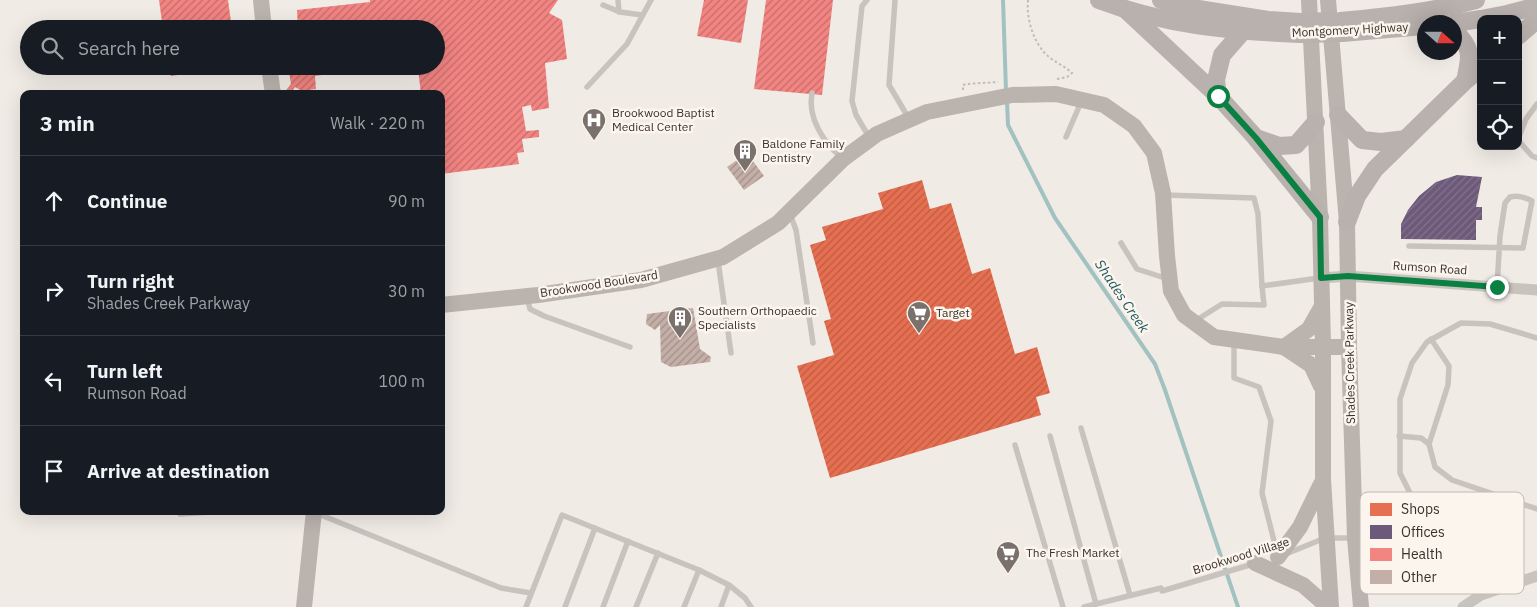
<!DOCTYPE html>
<meta charset="utf-8">
<style>
body{margin:0;font-family:"IBM Plex Sans",sans-serif;background:#242831;color:#f1f3f6}
.controls{position:absolute;right:15px;top:15px;display:grid;overflow:hidden;border-radius:10px;box-shadow:0 5px 20px #0002}
.controls button{width:45px;height:45px;display:grid;place-items:center;padding:0;border:0;border-bottom:1px solid #363941;background:#171b24;color:#f1f3f6;font:25px sans-serif}
.compass{position:absolute;left:1417px;top:15px;width:45px;height:45px;border-radius:50%;background:#171b24;box-shadow:0 5px 20px #0002;rotate:111deg}
.stop{position:absolute;width:15px;height:15px;margin:-11px;border:4px solid #0b8043;border-radius:50%;background:#fff}
.stop.end{background:#0b8043;border-color:#fff;box-shadow:0 1px 5px #0008}
.list{margin:0;padding:0;list-style:none}
h2{display:flex;justify-content:space-between;align-items:center;height:65px;margin:0;padding:0 20px;font-size:21px}
h2 small{font-size:16px;font-weight:400;color:#9ea1a6}
.list li{display:grid;grid-template-columns:32px 1fr auto;gap:15px;align-items:center;box-sizing:border-box;height:90px;padding:0 20px;border-top:1px solid #363941}
.list b{display:block;font-size:19px;white-space:nowrap}
.list p{margin:0;font-size:16px;white-space:nowrap;color:#9ea1a6}
.list em{font-size:16px;font-style:normal;color:#9ea1a6}
.icon{flex:none;width:28px;height:28px;fill:none;stroke:currentColor;stroke-width:2;stroke-linecap:round;stroke-linejoin:round}
.map{position:relative;flex:none;width:1537px;height:607px;overflow:hidden}
.search{position:absolute;background:#171b24;box-shadow:0 5px 20px #0002;left:20px;top:20px;width:425px;height:55px;display:flex;align-items:center;gap:12px;box-sizing:border-box;padding:0 18px;border-radius:28px;color:#9ea1a6;font-size:19px}
.panel{position:absolute;background:#171b24;box-shadow:0 5px 20px #0002;left:20px;top:90px;width:425px;height:425px;border-radius:10px}
.map>svg:first-child{display:block}
</style>
<div class="map">
<svg width="1537" height="607" viewBox="0 0 1537 607">
<defs>
<pattern id="shops-hatch" width="6" height="6" patternUnits="userSpaceOnUse" patternTransform="scale(1.25)"><rect width="6" height="6" fill="#e76f51"/><path d="M-1 1l2-2M0 6l6-6M5 7l2-2" fill="none" stroke="#bc5c43"/></pattern>
<pattern id="offices-hatch" width="6" height="6" patternUnits="userSpaceOnUse" patternTransform="scale(1.25)"><rect width="6" height="6" fill="#6d597a"/><path d="M-1 1l2-2M0 6l6-6M5 7l2-2" fill="none" stroke="#83738b"/></pattern>
<pattern id="health-hatch" width="6" height="6" patternUnits="userSpaceOnUse" patternTransform="scale(1.25)"><rect width="6" height="6" fill="#f28482"/><path d="M-1 1l2-2M0 6l6-6M5 7l2-2" fill="none" stroke="#c56c6b"/></pattern>
<pattern id="building-hatch" width="6" height="6" patternUnits="userSpaceOnUse" patternTransform="scale(1.25)"><rect width="6" height="6" fill="#c3afa7"/><path d="M-1 1l2-2M0 6l6-6M5 7l2-2" fill="none" stroke="#a08f88"/></pattern>
</defs>
<rect width="100%" height="100%" fill="#f0ebe5"/>
<!-- shops -->
<path fill="url(#shops-hatch)" d="M 922,180 L 930,209 L 951,203 L 972,274 L 990,268 L 1015,354 L 1037,347 L 1050,393 L 1036,397 L 1041,415 L 830,478 L 797,366 L 834,355 L 824,321 L 831,319 L 810,245 L 826,240 L 822,227 L 883,209 L 878,193 Z"/>
<!-- offices -->
<path fill="url(#offices-hatch)" d="M 1457,175 L 1482,177 L 1476,207 L 1482,207 L 1482,220 L 1476,220 L 1476,240 L 1401,239 L 1401,224 L 1408,210 L 1419,196 L 1436,182 Z"/>
<!-- health -->
<g fill="url(#health-hatch)">
<path d="M 159,0 L 228,0 L 232,29 L 163,29 Z"/>
<path d="M 370,0 L 558,0 L 549,13 L 562,20 L 567,59 L 545,63 L 549,108 L 532,111 L 531,105 L 522,107 L 526,131 L 539,130 L 539,137 L 522,139 L 524,152 L 517,153 L 519,164 L 441,174 L 441,94 L 421,94 L 418,69 L 436,66 L 436,29 L 298,29 L 297,10 L 370,2 Z"/>
<path d="M 704,0 L 748,0 L 741,43 L 697,36 Z"/>
<path d="M 766,0 L 833,0 L 822,95 L 754,89 Z"/>
<path d="M 169,66 L 235,66 L 235,67 L 171,76 Z"/>
<path d="M 288,66 L 378,66 L 378,67 L 315,76 L 316,89 L 302,91 L 295,87 L 290,94 L 283,94 L 291,84 Z"/>
</g>
<g fill="none" stroke-linecap="round" stroke-linejoin="round">
<!-- stream -->
<g stroke="#a1c2c1" stroke-width="4">
<path d="M 1003,0 L 1006,91"/>
<path d="M 1007,101 L 1008,125 L 1055,218 L 1155,364 L 1165,390 L 1238,607"/>
</g>
</g>
<!-- building -->
<g fill="url(#building-hatch)">
<path d="M 747,153 L 764,176 L 744,190 L 727,167 Z"/>
<path d="M 693,308 L 700,349 L 711,357 L 710,362 L 671,367 L 661,362 L 660,325 L 655,330 L 646,324 L 647,314 Z"/>
</g>
<g fill="none" stroke-linecap="round" stroke-linejoin="round">
<!-- path -->
<g stroke="#c2bbb6" stroke-width="2" stroke-dasharray="2.5 2.5" stroke-linecap="butt">
<path d="M 1028,0 C 1026,19 1034,45 1049,57 C 1056,63 1065,66 1072,73 L 1067,77 L 1057,79"/>
<path d="M 963,90 L 963,85 L 966,84 L 998,82"/>
</g>
<!-- lane -->
<g stroke="#c9c3be" stroke-width="5.5">
<path d="M 618,0 L 619,12"/>
<path d="M 867,0 L 862,6 L 852,101 L 856,115 L 869,137"/>
<path d="M 895,0 L 889,85 L 908,117"/>
<path d="M 603,5 L 620,12 L 642,15"/>
<path d="M 587,87 L 627,44 L 651,0"/>
<path d="M 812,93 C 807,118 824,143 842,158"/>
<path d="M 1066,137 L 1081,102"/>
<path d="M 1518,139 L 1526,119 L 1537,104"/>
<path d="M 1518,140 L 1532,156 L 1537,158"/>
<path d="M 1166,195 L 1254,198 L 1258,214 L 1262,286 L 1319,278"/>
<path d="M 790,214 L 796,230 L 813,343"/>
<path d="M 1121,243 L 1137,269 L 1168,279"/>
<path d="M 1409,246 L 1523,248 L 1532,201 C 1525,197 1519,195 1510,197 L 1505,203 L 1500,236 L 1497,287"/>
<path d="M 718,261 L 731,353"/>
<path d="M 527,298 L 530,309 L 544,316 L 630,347"/>
<path d="M 1195,321 L 1222,304 L 1264,305 L 1262,286"/>
<path d="M 1234,342 L 1234,378 L 1259,387 L 1271,421 L 1262,493 L 1277,553"/>
<path d="M 1081,428 L 1130,595"/>
<path d="M 1050,436 L 1096,604"/>
<path d="M 1399,436 L 1421,438 L 1429,444 L 1435,467 L 1452,480 L 1537,509"/>
<path d="M 1429,444 L 1448,385 L 1449,366 L 1431,339"/>
<path d="M 1015,445 L 1063,607"/>
<path d="M 178,511 L 180,514 L 226,511"/>
<path d="M 316,513 L 501,588 L 531,593"/>
<path d="M 1357,539 L 1368,545 L 1389,542 L 1399,538 L 1409,528 L 1411,515 L 1410,493 L 1400,473 L 1400,399 L 1412,363 L 1427,342 L 1461,323 L 1490,324 L 1537,338"/>
<path d="M 1286,554 L 1325,538 L 1355,538 L 1367,532 L 1386,532 L 1409,528 L 1493,541"/>
<path d="M 1162,591 L 1253,564"/>
<path d="M 526,607 L 562,515 L 699,570 L 729,585 L 745,598 L 751,607"/>
<path d="M 565,607 L 595,528"/>
<path d="M 603,607 L 628,541"/>
<path d="M 636,607 L 658,553"/>
<path d="M 684,607 L 699,570"/>
<path d="M 721,607 L 729,585"/>
<path d="M 1084,607 L 1161,588"/>
</g>
<!-- street -->
<g stroke="#c9c3be" stroke-width="11">
<path d="M 1321,278 L 1348,276 L 1537,290"/>
<path d="M 1463,607 L 1481,595 L 1537,576"/>
</g>
<!-- secondary -->
<g stroke="#bab3ae" stroke-width="16">
<path d="M 261,0 L 264,29"/>
<path d="M 1309,0 L 1320,217 L 1323,347 L 1323,479 L 1331,607"/>
<path d="M 1328,0 L 1347,222 L 1349,347 L 1355,538 L 1361,607"/>
<path d="M 269,66 L 273,94"/>
<path d="M 441,305 L 538,295 L 641,280 L 723,257 L 778,223 L 843,159 L 877,134 L 927,112 L 1012,95 L 1056,94 L 1104,105 L 1134,126 L 1154,153 L 1163,193 L 1167,256 L 1171,291 L 1184,315 L 1214,337 L 1284,347 L 1349,347"/>
<path d="M 1321,386 L 1311,365 L 1284,347 L 1309,329 L 1322,306"/>
<path d="M 1278,557 L 1300,527 L 1321,484"/>
<path d="M 1255,563 L 1303,585 L 1328,607"/>
<path d="M 304,607 L 314,511"/>
</g>
<!-- primary -->
<g stroke="#b8b1ad" stroke-width="18">
<path d="M 1099,0 C 1165,25 1230,31 1300,34"/>
<path d="M 1161,0 L 1180,6 L 1268,20 L 1301,22"/>
<path d="M 1126,10 L 1218,96 L 1256,138 L 1320,217"/>
<path d="M 1481,19 L 1507,14 L 1537,6"/>
<path d="M 1340,21 C 1386,17 1431,12 1476,0"/>
<path d="M 1454,23 L 1481,19"/>
<path d="M 1454,31 C 1474,48 1470,58 1465,81"/>
<path d="M 1342,33 L 1424,26"/>
<path d="M 1518,36 L 1537,20"/>
<path d="M 1218,96 L 1216,80 L 1222,55 L 1243,31"/>
<path d="M 1338,115 L 1362,140 L 1381,142 L 1406,139"/>
<path d="M 1256,138 L 1279,146 L 1296,145 L 1316,122"/>
<path d="M 1347,222 L 1357,196 L 1375,169 L 1465,81 L 1481,68"/>
</g>
<!-- primary-bridge -->
<g stroke="#b8b1ad" stroke-width="18">
<path d="M 1301,22 L 1332,21"/>
<path d="M 1300,34 L 1342,33"/>
</g>
</g>
<g fill="none" stroke-linecap="round" stroke-linejoin="round">
<!-- route -->
<path stroke="#0b8043" stroke-width="6" d="M 1218,96 L 1256,138 L 1320,217 L 1321,278 L 1348,276 L 1497,287"/>
</g>
<!-- icons -->
<defs>
<g id="hospital-pin" transform="scale(1.25)"><path d="M0 17L-7.5 6A9.5 9.5 0 1 1 7.5 6Z" fill="#7a716c" stroke="#fbf5ee"/><path d="M-5-5h3v3.5h4V-5h3V5h-3V1.5h-4V5h-3Z" fill="#fff"/></g>
<g id="building-pin" transform="scale(1.25)"><path d="M0 17L-7.5 6A9.5 9.5 0 1 1 7.5 6Z" fill="#7a716c" stroke="#fbf5ee"/><path d="M-4-6H4V6H1V3H-1V6H-4ZM-2.5-4.3h1.7v1.8h-1.7ZM.8-4.3h1.7v1.8H.8ZM-2.5-1h1.7V.8h-1.7ZM.8-1h1.7V.8H.8Z" fill="#fff"/></g>
<g id="supermarket-pin" transform="scale(1.25)"><path d="M0 17L-7.5 6A9.5 9.5 0 1 1 7.5 6Z" fill="#7a716c" stroke="#fbf5ee"/><path d="M-6-5.5h2.5l.6 2H6L4.5 2H-2.5L-4.4-4H-6ZM-1.5 3.2a1.3 1.3 0 1 0 .1 0ZM3 3.2a1.3 1.3 0 1 0 .1 0Z" fill="#fff"/></g>
</defs>
<g fill-rule="evenodd">
<use href="#hospital-pin" x="594" y="120"/>
<use href="#building-pin" x="745" y="151"/>
<use href="#supermarket-pin" x="919" y="313"/>
<use href="#building-pin" x="680" y="318"/>
<use href="#supermarket-pin" x="1008" y="553"/>
</g>
<g text-anchor="middle" stroke-width="5" stroke-linejoin="round" paint-order="stroke">
<!-- street labels -->
<g font-size="12" fill="#3b302b" stroke="#fbf5ee">
<text transform="translate(1350 30) rotate(-3)" y="4">Montgomery Highway</text>
<text transform="translate(1430 268) rotate(4)" y="4">Rumson Road</text>
<text transform="translate(599 284) rotate(-9)" y="4">Brookwood Boulevard</text>
<text transform="translate(1350 363) rotate(-91)" y="4">Shades Creek Parkway</text>
<text transform="translate(1241 556) rotate(-17)" y="4">Brookwood Village</text>
</g>
<!-- poi labels -->
<g font-size="12" fill="#3b302b" stroke="#fbf5ee" text-anchor="start">
<text x="612" y="117">Brookwood Baptist<tspan x="612" dy="14">Medical Center</tspan></text>
<text x="762" y="148">Baldone Family<tspan x="762" dy="14">Dentistry</tspan></text>
<text x="698" y="315">Southern Orthopaedic<tspan x="698" dy="14">Specialists</tspan></text>
<text x="936" y="317">Target</text>
<text x="1026" y="557">The Fresh Market</text>
</g>
<!-- water labels -->
<g font-size="14" font-style="italic" fill="#1f5a5e" stroke="#fbf5ee">
<text transform="translate(1122 296) rotate(56)" y="5">Shades Creek</text>
</g>
</g>
<!-- legend -->
<rect x="1360" y="492" width="164" height="102" rx="8" fill="#fbf5ee" stroke="#c1bab4" stroke-width="1"/>
<rect x="1370" y="503" width="22" height="13" fill="#e76f51"/>
<rect x="1370" y="525" width="22" height="14" fill="#6d597a"/>
<rect x="1370" y="548" width="22" height="13" fill="#f28482"/>
<rect x="1370" y="570" width="22" height="14" fill="#c3afa7"/>
<g font-size="14" fill="#3b302b">
<text x="1401" y="514">Shops</text>
<text x="1401" y="537">Offices</text>
<text x="1401" y="559">Health</text>
<text x="1401" y="582">Other</text>
</g>
</svg>
<div class="controls">
<button>+</button>
<button>−</button>
<button><svg class="icon" aria-label="locate" viewBox="0 0 24 24"><circle cx="12" cy="12" r="6"/><path d="M12 2v4M12 18v4M2 12h4M18 12h4"/></svg></button>
</div>
<svg class="compass" viewBox="-18 -18 36 36"><path d="M0-13l5 13h-10z" fill="#e53935"/><path d="M0 13l5-13h-10z" fill="#9ea1a6"/></svg>
<div class="stop" style="left:1218px;top:96px"></div>
<div class="stop end" style="left:1497px;top:287px"></div>
<div class="search"><svg class="icon" aria-label="search" viewBox="0 0 24 24"><circle cx="10" cy="10" r="6"/><path d="M15 15l6 6"/></svg>Search here</div>
<section class="panel">
<h2>3 min<small>Walk · 220 m</small></h2>
<ul class="list">
<li><svg class="icon" aria-label="ahead" viewBox="0 0 24 24"><path d="M12 20V5M6 11l6-6 6 6"/></svg><div><b>Continue</b></div><em>90 m</em></li>
<li><svg class="icon" aria-label="right" viewBox="0 0 24 24"><path d="M7 20v-9h11M14 6l5 5-5 5"/></svg><div><b>Turn right</b><p>Shades Creek Parkway</p></div><em>30 m</em></li>
<li><svg class="icon" aria-label="left" viewBox="0 0 24 24"><path d="M17 20v-9H6M10 6l-5 5 5 5"/></svg><div><b>Turn left</b><p>Rumson Road</p></div><em>100 m</em></li>
<li><svg class="icon" aria-label="arrive" viewBox="0 0 24 24"><path d="M6 21V4h12l-3 4 3 4H6"/></svg><div><b>Arrive at destination</b></div></li>
</ul>
</section>
</div>
